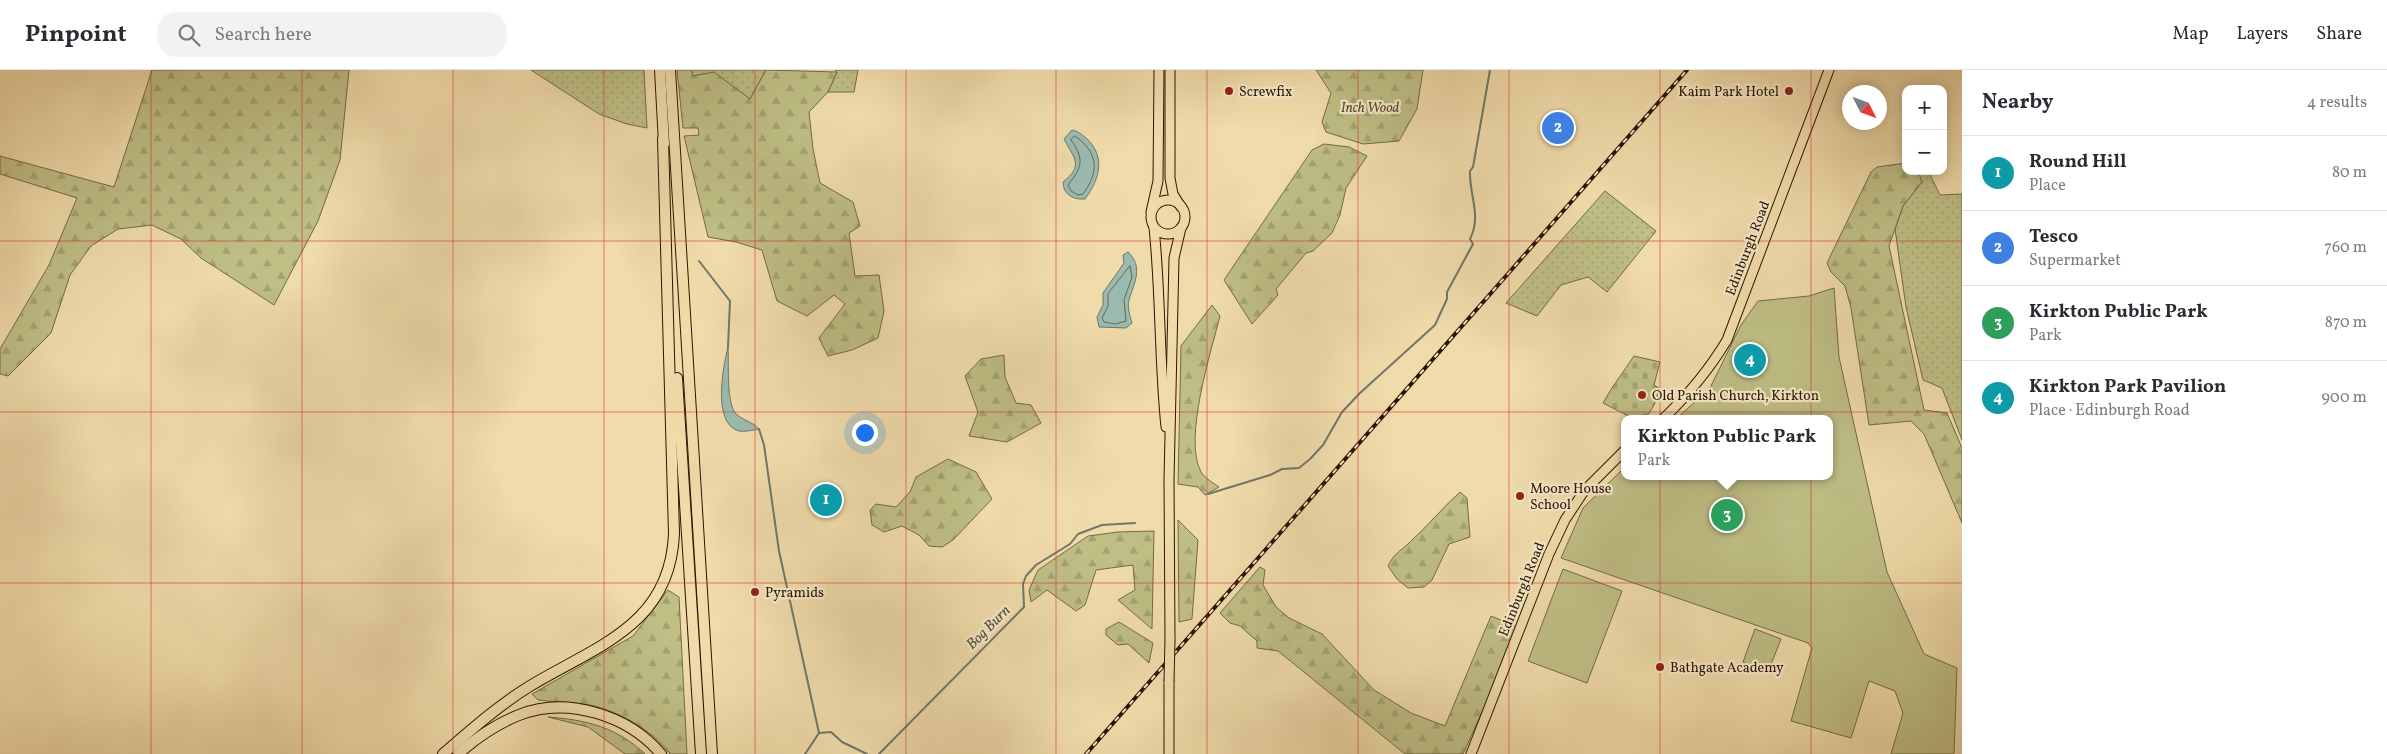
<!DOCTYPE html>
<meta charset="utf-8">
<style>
body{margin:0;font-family:Vollkorn,serif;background:#f2f2f3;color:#2b2b33}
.controls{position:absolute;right:15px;top:15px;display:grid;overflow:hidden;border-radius:10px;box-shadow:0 2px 12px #0003}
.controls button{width:45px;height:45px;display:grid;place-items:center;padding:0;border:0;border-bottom:1px solid #e1e1e2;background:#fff;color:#2b2b33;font:25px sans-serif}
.compass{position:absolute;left:1842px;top:15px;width:45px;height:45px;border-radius:50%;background:#fff;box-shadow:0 2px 12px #0003;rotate:132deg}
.you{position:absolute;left:864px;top:362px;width:18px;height:18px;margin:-12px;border:4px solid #fff;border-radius:50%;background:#1a73e8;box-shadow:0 0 0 8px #1a73e833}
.badge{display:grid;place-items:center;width:32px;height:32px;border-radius:50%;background:#8f2418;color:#fff;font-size:16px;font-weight:700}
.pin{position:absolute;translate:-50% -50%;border:2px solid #fff;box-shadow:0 1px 5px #0006}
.popup{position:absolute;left:1621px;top:345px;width:212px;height:65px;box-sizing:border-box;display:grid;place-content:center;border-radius:10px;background:#fff;filter:drop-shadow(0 1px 4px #0005);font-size:16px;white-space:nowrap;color:#7c7c81}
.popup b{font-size:19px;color:#2b2b33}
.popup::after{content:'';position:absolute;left:50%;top:100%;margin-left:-10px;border:10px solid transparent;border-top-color:#fff}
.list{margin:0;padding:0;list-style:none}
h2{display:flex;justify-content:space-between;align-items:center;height:65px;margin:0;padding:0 20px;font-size:21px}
h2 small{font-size:16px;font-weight:400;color:#7c7c81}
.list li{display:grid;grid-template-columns:32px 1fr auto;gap:15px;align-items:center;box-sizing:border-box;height:75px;padding:0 20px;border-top:1px solid #e1e1e2}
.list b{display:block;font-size:19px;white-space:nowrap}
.list p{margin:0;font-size:16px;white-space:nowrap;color:#7c7c81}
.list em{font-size:16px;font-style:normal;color:#7c7c81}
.icon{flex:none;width:28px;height:28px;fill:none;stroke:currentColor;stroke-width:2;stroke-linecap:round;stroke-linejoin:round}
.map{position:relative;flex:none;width:1962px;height:684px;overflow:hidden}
header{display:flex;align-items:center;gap:30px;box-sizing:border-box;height:70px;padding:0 25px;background:#fff;border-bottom:1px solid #e1e1e2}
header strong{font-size:24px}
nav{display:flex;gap:28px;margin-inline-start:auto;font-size:18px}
.search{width:350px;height:45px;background:#f2f2f3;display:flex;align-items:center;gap:12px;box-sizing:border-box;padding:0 18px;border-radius:20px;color:#7c7c81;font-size:19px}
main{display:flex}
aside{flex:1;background:#fff}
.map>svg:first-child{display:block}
</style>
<header>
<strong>Pinpoint</strong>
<div class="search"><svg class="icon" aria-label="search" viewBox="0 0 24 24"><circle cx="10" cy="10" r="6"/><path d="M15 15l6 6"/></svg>Search here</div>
<nav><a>Map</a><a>Layers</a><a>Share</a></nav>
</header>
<main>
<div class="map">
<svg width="1962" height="684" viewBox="0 0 1962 684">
<defs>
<pattern id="grass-dots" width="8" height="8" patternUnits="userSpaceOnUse" patternTransform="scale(1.25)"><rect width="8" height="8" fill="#bebe85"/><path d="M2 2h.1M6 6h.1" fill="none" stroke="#a3a271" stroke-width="1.8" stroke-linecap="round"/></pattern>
<pattern id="forest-firs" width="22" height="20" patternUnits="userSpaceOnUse" patternTransform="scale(1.25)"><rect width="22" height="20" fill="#bebe85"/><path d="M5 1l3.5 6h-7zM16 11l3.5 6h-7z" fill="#a3a271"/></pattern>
<pattern id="cemetery-stones" width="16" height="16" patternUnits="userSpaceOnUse" patternTransform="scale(1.25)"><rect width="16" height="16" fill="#bebe85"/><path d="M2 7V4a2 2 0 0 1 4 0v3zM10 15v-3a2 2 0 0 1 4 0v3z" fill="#a3a271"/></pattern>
</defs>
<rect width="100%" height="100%" fill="#f0dbaa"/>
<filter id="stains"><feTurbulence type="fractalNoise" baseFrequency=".004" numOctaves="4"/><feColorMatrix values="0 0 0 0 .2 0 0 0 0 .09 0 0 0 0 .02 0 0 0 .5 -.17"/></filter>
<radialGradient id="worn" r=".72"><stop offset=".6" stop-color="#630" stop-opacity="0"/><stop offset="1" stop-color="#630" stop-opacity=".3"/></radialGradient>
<!-- grass -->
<g fill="url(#grass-dots)" stroke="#746a43">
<path d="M 531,0 L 644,0 L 647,58 L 627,54 L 599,44 Z"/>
<path d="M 691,0 L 766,0 L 750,29 L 714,3 L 692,6 Z"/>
<path d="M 835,0 L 858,0 L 854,22 L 828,22 L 837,2 Z"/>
<path d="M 1918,101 L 1928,101 L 1940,125 L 1962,124 L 1962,370 L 1942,318 L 1923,310 L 1906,237 L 1895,159 L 1903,136 L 1921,112 Z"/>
<path d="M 1605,121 L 1656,161 L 1607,222 L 1588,207 L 1561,215 L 1537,246 L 1506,233 Z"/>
</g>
<!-- forest -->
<g fill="url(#forest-firs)" stroke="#746a43">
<path d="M 152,0 L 349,0 L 340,90 L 318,151 L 274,235 L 201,188 L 181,169 L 152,155 L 118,159 L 91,176 L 70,205 L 51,263 L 8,306 L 0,304 L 0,279 L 49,195 L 77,128 L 0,104 L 0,86 L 114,117 Z"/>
<path d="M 677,0 L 691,0 L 693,6 L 714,2 L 750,29 L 766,0 L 837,2 L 828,22 L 809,42 L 813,79 L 820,113 L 853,132 L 860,156 L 849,163 L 855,206 L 879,205 L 884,241 L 878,268 L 852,280 L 828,286 L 819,268 L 845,234 L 834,225 L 807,246 L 777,231 L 762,180 L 736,172 L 708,167 L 684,66 L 699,65 L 698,58 L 683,58 Z"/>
<path d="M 1316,0 L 1423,0 L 1417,39 L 1399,71 L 1363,74 L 1326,62 L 1322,52 L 1331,23 Z"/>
<path d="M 1324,74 L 1349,77 L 1367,86 L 1346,118 L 1340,145 L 1332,163 L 1313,181 L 1306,183 L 1276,219 L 1278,225 L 1252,254 L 1224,210 L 1312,80 Z"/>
<path d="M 1906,93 L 1906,101 L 1918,101 L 1922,112 L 1903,136 L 1889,176 L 1924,340 L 1947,343 L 1962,378 L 1962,453 L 1924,364 L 1911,351 L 1869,355 L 1851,238 L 1845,216 L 1831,202 L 1827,193 L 1871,102 L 1877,97 Z"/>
<path d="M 1212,235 L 1220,246 C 1211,282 1183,369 1201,402 C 1205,408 1213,413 1219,417 L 1205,425 L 1198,417 L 1178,414 L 1181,276 Z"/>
<path d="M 1004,285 L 1005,307 L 1016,333 L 1031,335 L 1041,353 L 1007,372 L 969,366 L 978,342 L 965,306 L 981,289 Z"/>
<path d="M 948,389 L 976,402 L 992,429 L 953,470 L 942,477 L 929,476 L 919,465 L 902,456 L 884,462 L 872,455 L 870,440 L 876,434 L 896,437 L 910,422 L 916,407 Z"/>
<path d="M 1460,422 L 1467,428 L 1470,467 L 1449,474 L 1432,510 L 1424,517 L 1408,518 L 1397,509 L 1388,496 C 1393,485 1400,481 1409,473 C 1427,457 1442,438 1460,422 Z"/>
<path d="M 1178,450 L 1198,470 L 1192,549 L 1179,552 Z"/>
<path d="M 1154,461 L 1152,559 L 1118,530 L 1135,520 L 1133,495 L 1096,500 L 1085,535 L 1076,541 L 1047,520 L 1031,532 L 1029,520 L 1038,500 L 1088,466 L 1118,462 Z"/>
<path d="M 1260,497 L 1265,500 L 1263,515 L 1276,537 L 1289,548 L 1322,564 L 1374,620 L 1411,643 L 1445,656 L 1491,546 L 1520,558 L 1463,684 L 1405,684 L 1278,581 L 1257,578 L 1257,571 L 1240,556 L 1230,553 L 1220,543 Z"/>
<path d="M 668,520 L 679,527 L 687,684 L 670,684 C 653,660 614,638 584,634 C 569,632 553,632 538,630 L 532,624 L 633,566 Z"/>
<path d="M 1119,552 L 1153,573 L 1149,593 L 1128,574 L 1118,575 L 1106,565 L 1106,559 Z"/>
<path d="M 548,647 C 587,650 616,657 645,684 L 625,684 L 588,657 Z"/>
</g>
<!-- cemetery -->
<path fill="url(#cemetery-stones)" stroke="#746a43" d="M 1634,286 L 1660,292 L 1654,315 L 1659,318 C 1657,331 1653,339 1644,349 L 1634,349 L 1603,333 L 1612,318 Z"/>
<!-- green -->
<g fill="#bebe85" stroke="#746a43">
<path d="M 1834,218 L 1839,287 L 1887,502 L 1924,584 L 1957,598 L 1954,684 L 1891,684 L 1903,643 L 1895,621 L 1869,611 L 1851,668 L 1791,651 L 1812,578 L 1808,573 L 1561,488 L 1583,438 L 1624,398 L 1624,406 L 1830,406 L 1830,349 L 1676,349 L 1710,318 L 1741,255 L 1758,231 L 1809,226 Z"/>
<path d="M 1563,499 L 1622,521 L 1587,613 L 1528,591 Z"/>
<path d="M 1755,559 L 1781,569 L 1768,602 L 1743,592 Z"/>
</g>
<!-- water -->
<g fill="#9bbaaf" stroke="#6e7869">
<path d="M 1072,60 C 1078,61 1081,64 1086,68 C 1106,86 1100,109 1085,129 C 1074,130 1063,125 1063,112 C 1085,95 1073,87 1064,69 Z"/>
<path d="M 1128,182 C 1144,197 1134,213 1129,230 C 1127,237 1130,246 1132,253 L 1126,258 L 1099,257 L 1097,247 L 1103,235 L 1103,223 L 1124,193 L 1123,185 Z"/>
<path d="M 728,277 C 729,293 726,333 736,344 C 744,351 753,352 759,359 C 754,360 745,362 739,361 C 712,354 723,297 728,277 Z"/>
</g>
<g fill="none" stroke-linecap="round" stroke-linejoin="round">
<!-- shore -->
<g stroke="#626858" stroke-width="1">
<path d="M 1075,66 C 1098,82 1100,101 1083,124 L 1078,125 L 1071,121 L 1068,115 C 1082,97 1085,90 1071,70 Z"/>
<path d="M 1130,196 L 1132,207 L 1124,230 L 1126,251 L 1115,254 L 1104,252 L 1102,248 L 1108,236 L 1108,224 Z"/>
</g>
<!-- stream -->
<g stroke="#6e7869" stroke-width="2">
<path d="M 699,191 L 730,231 L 728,277"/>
<path d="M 759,359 L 764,375 L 779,481 L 819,663"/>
<path d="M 1208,424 L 1270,405 L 1282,399 L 1299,398 L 1310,389 L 1323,375 L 1342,342 L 1360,323 L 1435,255 L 1447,229 L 1447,222 L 1473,174 L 1470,169 C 1482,146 1469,125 1470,101 L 1473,97 L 1490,0"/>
<path d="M 805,684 L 819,663 L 831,662 L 842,672 L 867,684"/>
<path d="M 879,684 L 1024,537 L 1023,514 L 1026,506 L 1036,495 L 1070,474 L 1078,464 L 1102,455 L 1135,453"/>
</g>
<!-- primary casing -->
<g stroke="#2a1501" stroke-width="11">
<g id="primary">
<path d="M 1170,0 L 1170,108 L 1173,124 L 1181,137"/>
<circle cx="1168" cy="147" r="17"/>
<path d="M 1151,142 L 1158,111 L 1159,0"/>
<path d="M 1154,158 C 1161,224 1159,290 1166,357"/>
<path d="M 1663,349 C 1688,325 1709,300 1727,270 L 1829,0"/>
<path d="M 1170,569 L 1169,410 L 1174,188 L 1181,158"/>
<path d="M 1169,612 L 1169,684"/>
<path d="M 1471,684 L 1549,484 L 1565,450 L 1584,421 L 1624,381"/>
</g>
</g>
<!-- motorway casing -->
<g stroke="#2a1501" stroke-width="12">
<g id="motorway">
<path d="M 660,0 L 664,74"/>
<path d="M 670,0 L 712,684"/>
<path d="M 677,308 L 701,684"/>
<path d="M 443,684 C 471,660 499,635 530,616 C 596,576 670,556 674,464 L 663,69"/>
<path d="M 458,684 C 476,668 496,654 519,645 C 567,626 628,645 661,684"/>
</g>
</g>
<!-- primary -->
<use href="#primary" stroke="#f0dbaa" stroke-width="9"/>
<!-- motorway -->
<use href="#motorway" stroke="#f0dbaa" stroke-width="10"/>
<!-- rail casing -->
<g stroke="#2a1501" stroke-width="4">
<path id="rail" d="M 1086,684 L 1687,0"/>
</g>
<!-- rail -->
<use href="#rail" stroke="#f5e8c8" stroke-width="2" stroke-dasharray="5.5" stroke-linecap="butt"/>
<!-- primary-bridge casing -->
<g stroke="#2a1501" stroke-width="11" stroke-linecap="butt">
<path id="primary-bridge" d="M 1169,612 L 1170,569"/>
</g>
<!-- primary-bridge -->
<use href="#primary-bridge" stroke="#f0dbaa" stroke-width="9"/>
</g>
<!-- grid -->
<path fill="none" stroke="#d62828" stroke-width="1" stroke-opacity="0.55" d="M 151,0 L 151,684M 302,0 L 302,684M 453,0 L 453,684M 604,0 L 604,684M 755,0 L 755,684M 906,0 L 906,684M 1056,0 L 1056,684M 1207,0 L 1207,684M 1358,0 L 1358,684M 1509,0 L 1509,684M 1660,0 L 1660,684M 1811,0 L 1811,684M 0,171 L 1962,171M 0,342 L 1962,342M 0,513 L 1962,513"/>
<!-- markers -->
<g fill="#8f2418" stroke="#f5e8c8" stroke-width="2">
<circle cx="1229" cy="21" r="5"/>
<circle cx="1789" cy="21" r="5"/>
<circle cx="1642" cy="325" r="5"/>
<circle cx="1520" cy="426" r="5"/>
<circle cx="755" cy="522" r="5"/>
<circle cx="1660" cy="597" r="5"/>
</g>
<g text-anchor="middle" stroke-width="4.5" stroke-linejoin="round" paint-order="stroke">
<!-- poi labels -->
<g font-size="14" fill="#2a1501" stroke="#f5e8c8" text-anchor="start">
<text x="1239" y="26">Screwfix</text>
<text x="1779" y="26" text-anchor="end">Kaim Park Hotel</text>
<text x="1652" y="330">Old Parish Church, Kirkton</text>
<text x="1530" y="423">Moore House<tspan x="1530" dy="16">School</tspan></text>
<text x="765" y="527">Pyramids</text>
<text x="1670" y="602">Bathgate Academy</text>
</g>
<!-- park labels -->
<g font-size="14" font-style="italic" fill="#564829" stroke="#f5e8c8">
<text x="1370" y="42">Inch Wood</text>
</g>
<!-- street labels -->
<g font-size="14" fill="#2a1501" stroke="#f5e8c8">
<text transform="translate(1747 178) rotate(-69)" y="5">Edinburgh Road</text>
<text transform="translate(1521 519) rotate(-68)" y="5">Edinburgh Road</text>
</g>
<!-- water labels -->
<g font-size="15" font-style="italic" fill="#524f3e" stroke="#f5e8c8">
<text transform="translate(988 557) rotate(-45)" y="5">Bog Burn</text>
</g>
</g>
<rect width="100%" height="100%" filter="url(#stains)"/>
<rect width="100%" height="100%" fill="url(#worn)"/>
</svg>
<div class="controls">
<button>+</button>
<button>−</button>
</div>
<svg class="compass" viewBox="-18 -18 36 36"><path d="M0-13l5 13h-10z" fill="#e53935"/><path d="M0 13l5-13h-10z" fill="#7c7c81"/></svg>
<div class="you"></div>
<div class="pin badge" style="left:826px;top:430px;background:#0f9aa8">1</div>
<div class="pin badge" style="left:1558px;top:58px;background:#3f7fe0">2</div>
<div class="pin badge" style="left:1727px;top:445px;background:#2e9e5b">3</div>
<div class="popup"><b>Kirkton Public Park</b>Park</div>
<div class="pin badge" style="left:1750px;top:290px;background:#0f9aa8">4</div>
</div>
<aside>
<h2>Nearby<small>4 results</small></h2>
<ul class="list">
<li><span class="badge" style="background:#0f9aa8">1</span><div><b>Round Hill</b><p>Place</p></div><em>80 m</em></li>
<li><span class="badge" style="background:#3f7fe0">2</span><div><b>Tesco</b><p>Supermarket</p></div><em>760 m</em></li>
<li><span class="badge" style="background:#2e9e5b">3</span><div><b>Kirkton Public Park</b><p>Park</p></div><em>870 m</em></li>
<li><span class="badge" style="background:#0f9aa8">4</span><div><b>Kirkton Park Pavilion</b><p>Place · Edinburgh Road</p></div><em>900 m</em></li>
</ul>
</aside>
</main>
